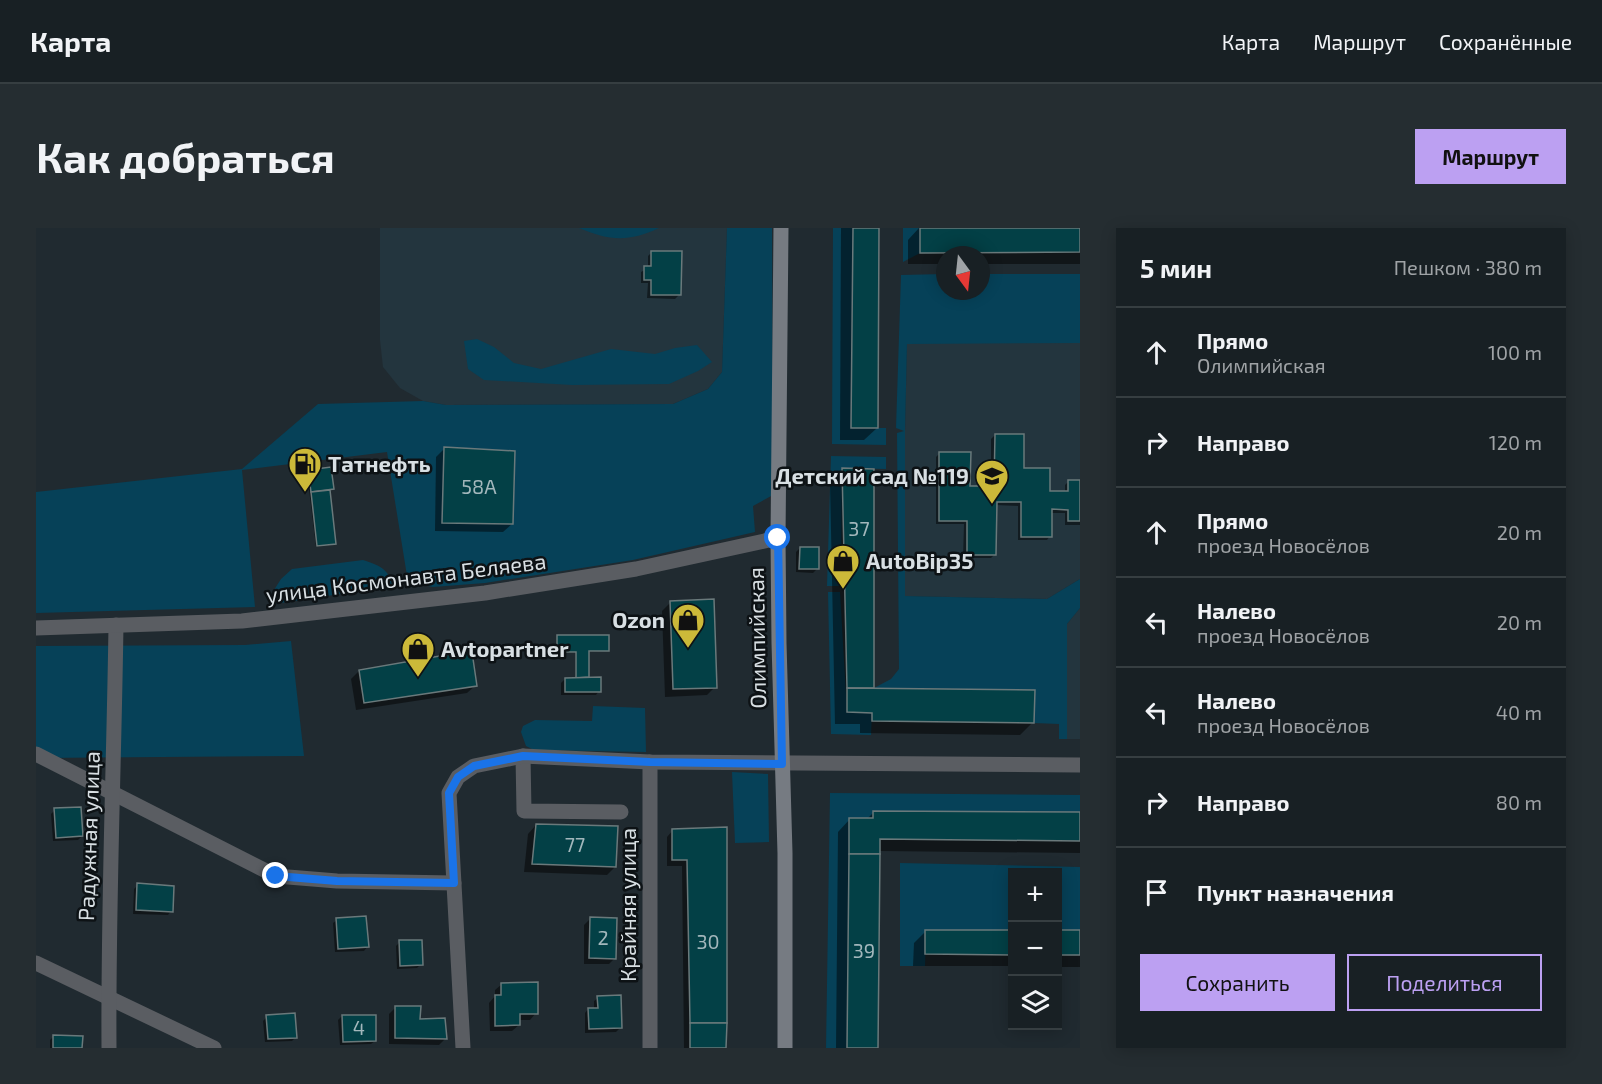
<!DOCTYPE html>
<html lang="ru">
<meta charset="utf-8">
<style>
body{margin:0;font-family:"Exo 2",sans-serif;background:#252d31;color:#f1f3f6}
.controls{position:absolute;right:18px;bottom:18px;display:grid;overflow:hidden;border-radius:0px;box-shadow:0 3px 15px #0003}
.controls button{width:54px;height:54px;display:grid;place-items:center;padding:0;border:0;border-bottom:2px solid #363e41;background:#182024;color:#f1f3f6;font:30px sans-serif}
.compass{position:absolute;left:900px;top:18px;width:54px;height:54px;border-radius:50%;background:#182024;box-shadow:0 3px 15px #0003;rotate:165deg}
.stop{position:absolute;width:18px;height:18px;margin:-14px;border:4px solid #1a73e8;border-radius:50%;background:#fff}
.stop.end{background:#1a73e8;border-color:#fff;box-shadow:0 2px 6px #0008}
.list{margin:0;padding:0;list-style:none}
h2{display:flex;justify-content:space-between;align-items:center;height:78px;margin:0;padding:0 24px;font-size:26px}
h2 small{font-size:20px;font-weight:400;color:#9fa3a6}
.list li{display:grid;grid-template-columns:39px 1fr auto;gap:18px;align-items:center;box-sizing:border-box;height:90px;padding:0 24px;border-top:2px solid #363e41}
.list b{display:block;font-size:22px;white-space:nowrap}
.list p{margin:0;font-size:20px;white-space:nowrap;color:#9fa3a6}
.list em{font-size:20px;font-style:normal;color:#9fa3a6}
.actions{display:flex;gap:12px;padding:18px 24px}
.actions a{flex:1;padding:14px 0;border:2px solid #bca0f2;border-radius:0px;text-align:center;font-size:21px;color:#bca0f2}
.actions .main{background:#bca0f2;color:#111}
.icon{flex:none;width:33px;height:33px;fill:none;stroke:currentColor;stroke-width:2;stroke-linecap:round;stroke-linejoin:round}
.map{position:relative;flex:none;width:1044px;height:820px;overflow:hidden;border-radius:0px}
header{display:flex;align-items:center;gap:36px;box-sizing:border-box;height:84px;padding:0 30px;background:#182024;border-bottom:2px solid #363e41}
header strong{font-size:28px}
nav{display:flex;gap:33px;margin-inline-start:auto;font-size:21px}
.intro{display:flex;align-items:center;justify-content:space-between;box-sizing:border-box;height:144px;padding:0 36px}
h1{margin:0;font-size:42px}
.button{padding:15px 27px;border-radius:0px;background:#bca0f2;color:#111;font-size:21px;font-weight:700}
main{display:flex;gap:36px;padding:0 36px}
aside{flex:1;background:#182024;border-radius:0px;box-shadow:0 3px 15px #0003}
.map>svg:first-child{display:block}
</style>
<header>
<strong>Карта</strong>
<nav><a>Карта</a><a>Маршрут</a><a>Сохранённые</a></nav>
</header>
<div class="intro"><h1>Как добраться</h1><a class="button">Маршрут</a></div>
<main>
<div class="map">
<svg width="1044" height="820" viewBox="0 0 1044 820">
<rect width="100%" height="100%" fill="#202a30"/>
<!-- built -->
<g fill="#23353e">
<path d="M 344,0 L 691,0 L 686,144 L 672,161 L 637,176 L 410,177 L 387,173 L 364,160 L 347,139 L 344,112 Z"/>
<path d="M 871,115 L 1044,115 L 1044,351 L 1011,371 L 869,368 L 869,203 Z"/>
<path d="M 1044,380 L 1044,511 L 1031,511 L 1031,396 Z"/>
</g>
<!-- green -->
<g fill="#064158">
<path d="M 543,0 L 623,0 C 593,14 573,13 543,0 Z"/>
<path d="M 691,0 L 736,0 L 737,267 L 717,278 L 719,304 L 597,332 L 449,355 L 397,359 L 372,354 L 351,224 L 206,242 L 219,379 L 0,385 L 0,264 L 206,241 L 282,176 L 387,173 L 410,177 L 637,176 L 672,161 L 686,144 Z"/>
<path d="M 797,0 L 817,0 L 815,200 L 850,200 L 850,217 L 796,216 Z"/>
<path d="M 867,0 L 884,0 L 884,25 L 867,34 Z"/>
<path d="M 909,46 L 909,63 L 945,63 L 945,46 L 1044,46 L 1044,115 L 871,116 L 869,203 L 869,368 L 1011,371 L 1044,351 L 1044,380 L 1031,396 L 1031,511 L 1023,511 L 1023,496 L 998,495 L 998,462 L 838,460 L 855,451 L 863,441 L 861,205 L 868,203 L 860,200 L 865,47 Z"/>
<path d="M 441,111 L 458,119 L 478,135 L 505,141 L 575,121 L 619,126 L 639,120 L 661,117 L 676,134 L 662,143 L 633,156 L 536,157 L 448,152 L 432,141 L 428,113 Z"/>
<path d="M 795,228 L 850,229 L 850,241 L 806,240 L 805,358 L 791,358 Z"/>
<path d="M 327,332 C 344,338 352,340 357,358 L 238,376 L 238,362 L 245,351 L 256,341 Z"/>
<path d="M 792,364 L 804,364 L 811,484 L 836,485 L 835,507 L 795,506 Z"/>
<path d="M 255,413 L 268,528 L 0,530 L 0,418 L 209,417 Z"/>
<path d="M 557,478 L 609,480 L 610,524 L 498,522 L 490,518 L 485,504 L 487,498 L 499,492 L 556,493 Z"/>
<path d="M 696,544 L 732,546 L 733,614 L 699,615 Z"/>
<path d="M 794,565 L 1044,567 L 1044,584 L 837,583 L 811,820 L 790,820 Z"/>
<path d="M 864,635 L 1044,639 L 1044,702 L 1022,702 L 1022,644 L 976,644 L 976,702 L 890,702 L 889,738 L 864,738 Z"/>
</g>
<!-- shadow -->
<g fill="#0007">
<path d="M 805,0 L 842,0 L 841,200 L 828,212 L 804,212 Z"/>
<path d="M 883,0 L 1044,0 L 1044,36 L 945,36 L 945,27 L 909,27 L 909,36 L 872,36 L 872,12 Z"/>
<path d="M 616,24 L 643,67 L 639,71 L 611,70 L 612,55 L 605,55 L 605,44 L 612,40 L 612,28 Z"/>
<path d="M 959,207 L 986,241 L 1013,264 L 1029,264 L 1029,257 L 1033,253 L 1044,253 L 1044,297 L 1029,297 L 1029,285 L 1015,285 L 1014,308 L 1011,312 L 982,312 L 982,278 L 959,277 L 959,326 L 955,330 L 927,330 L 928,296 L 900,296 L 900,229 L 904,225 L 933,259 L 955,259 L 955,211 Z"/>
<path d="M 409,220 L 476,296 L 467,304 L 399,303 L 400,229 Z"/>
<path d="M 806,242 L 837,242 L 836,462 L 997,494 L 984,507 L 824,505 L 824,496 L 799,496 L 794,254 Z"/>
<path d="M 273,243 L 296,261 L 292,263 L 298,315 L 297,317 L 280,319 L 271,245 Z"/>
<path d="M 764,320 L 781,341 L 777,345 L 760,344 L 760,324 Z"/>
<path d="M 634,375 L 679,459 L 671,467 L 629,469 L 626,383 Z"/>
<path d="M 521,409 L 572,423 L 552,424 L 552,448 L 539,448 L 539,425 L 520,425 Z"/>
<path d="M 323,443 L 440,457 L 431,465 L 320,482 L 315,451 Z"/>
<path d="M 529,451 L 563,463 L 560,467 L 525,467 L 525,455 Z"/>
<path d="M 19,582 L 46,608 L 42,612 L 17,613 L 15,586 Z"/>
<path d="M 838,584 L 1044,586 L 1044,625 L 843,623 L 841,820 L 800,820 L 802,604 L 814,591 L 830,592 Z"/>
<path d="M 500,597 L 579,639 L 571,647 L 488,644 L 492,606 Z"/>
<path d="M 690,600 L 688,820 L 648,820 L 646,638 L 631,638 L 631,609 L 637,602 Z"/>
<path d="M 102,657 L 135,683 L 132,687 L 97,686 L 98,661 Z"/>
<path d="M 554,691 L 579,730 L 573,736 L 548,736 L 548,697 Z"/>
<path d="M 301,692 L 331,719 L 328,723 L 299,724 L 297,695 Z"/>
<path d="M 890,703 L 976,703 L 976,738 L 877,738 L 878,715 Z"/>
<path d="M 1022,703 L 1044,704 L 1044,739 L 1022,739 Z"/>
<path d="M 364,714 L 385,736 L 381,740 L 361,741 L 360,718 Z"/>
<path d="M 466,756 L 500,785 L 494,792 L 483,792 L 483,797 L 476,803 L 454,803 L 453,775 L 459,768 L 459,762 Z"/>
<path d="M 562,770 L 584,800 L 580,804 L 549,805 L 549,785 L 552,781 L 558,782 L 558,773 Z"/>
<path d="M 359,780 L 383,793 L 409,811 L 403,817 L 353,816 L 353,786 Z"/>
<path d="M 306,788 L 339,813 L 335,816 L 304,817 L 302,792 Z"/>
<path d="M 231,789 L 260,809 L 256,813 L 229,814 L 227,793 Z"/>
<path d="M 18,808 L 45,820 L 14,820 L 14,812 Z"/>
</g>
<!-- building -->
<g fill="#034046" stroke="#6a797b" stroke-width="1.5">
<path d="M 817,0 L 843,0 L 842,200 L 815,200 Z"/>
<path d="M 884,0 L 1044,0 L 1044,24 L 884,25 Z"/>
<path d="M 615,23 L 646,23 L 645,67 L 615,67 L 615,52 L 608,52 L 608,38 L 615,38 Z"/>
<path d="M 959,206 L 988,206 L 988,240 L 1014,240 L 1014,263 L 1032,263 L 1032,252 L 1044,252 L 1044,293 L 1032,293 L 1032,282 L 1016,281 L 1016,309 L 985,309 L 985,274 L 961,274 L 960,327 L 931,327 L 931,293 L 903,293 L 903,224 L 935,224 L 934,258 L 958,258 Z"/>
<path d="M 408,219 L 479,223 L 477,296 L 406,295 Z"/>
<path d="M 295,239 L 298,261 L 275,264 L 272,242 Z"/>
<path d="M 806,240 L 838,241 L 838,460 L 811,460 Z"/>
<path d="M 294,262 L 300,316 L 281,318 L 275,264 Z"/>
<path d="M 764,319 L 783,319 L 783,341 L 763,341 Z"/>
<path d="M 678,371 L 681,460 L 637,461 L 634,373 Z"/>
<path d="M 521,407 L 573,407 L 573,423 L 553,423 L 553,449 L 540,450 L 540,424 L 521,424 Z"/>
<path d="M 436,424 L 441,458 L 328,475 L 323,442 L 421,425 Z"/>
<path d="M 565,449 L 565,464 L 529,464 L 529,450 Z"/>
<path d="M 811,460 L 999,462 L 998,495 L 836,493 L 836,485 L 811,484 Z"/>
<path d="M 45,579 L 47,608 L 20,610 L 18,580 Z"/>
<path d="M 837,583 L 1044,584 L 1044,613 L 844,611 L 844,626 L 813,626 L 813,590 L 837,590 Z"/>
<path d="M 500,596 L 582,598 L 580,639 L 496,636 Z"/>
<path d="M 691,599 L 691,795 L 654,795 L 651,632 L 636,632 L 636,601 Z"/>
<path d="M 813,626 L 844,626 L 842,820 L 811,820 Z"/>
<path d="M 101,655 L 138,658 L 137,684 L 100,682 Z"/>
<path d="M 330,688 L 333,719 L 302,721 L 300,690 Z"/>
<path d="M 554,689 L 581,690 L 580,731 L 553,730 Z"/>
<path d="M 889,702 L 976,702 L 976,727 L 889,726 Z"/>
<rect x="1022" y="702" width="22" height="25"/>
<path d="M 363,712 L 386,712 L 387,737 L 364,738 Z"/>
<path d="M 502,754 L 502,786 L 484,786 L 484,797 L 459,798 L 459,767 L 465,767 L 465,755 Z"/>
<path d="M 585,767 L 586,800 L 553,801 L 552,780 L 562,780 L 561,768 Z"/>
<path d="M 359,778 L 385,778 L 384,791 L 409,790 L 411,811 L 359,810 Z"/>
<path d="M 259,785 L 261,810 L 232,811 L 230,787 Z"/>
<path d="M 306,787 L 340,787 L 340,813 L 307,814 Z"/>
<path d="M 654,795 L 691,795 L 690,820 L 654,820 Z"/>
<path d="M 17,807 L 47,808 L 46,820 L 17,820 Z"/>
</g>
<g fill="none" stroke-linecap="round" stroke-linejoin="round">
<!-- minor -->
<g stroke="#5a5d62" stroke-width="15">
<path d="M 0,526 L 240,648 L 301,653 L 418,655"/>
<path d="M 487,528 L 488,583 L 585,584"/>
<path d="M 0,735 L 178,820"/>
<path d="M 73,820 C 72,679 78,538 80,397"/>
<path d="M 427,820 L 413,565 L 422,549 L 438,538 L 487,528 L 614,534 L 1044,537"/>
<path d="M 614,820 L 614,534"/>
</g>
<!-- tertiary -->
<path stroke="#5a5d62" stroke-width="15" d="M 0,400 L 206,393 L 449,365 L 600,341 L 742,310"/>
<!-- secondary -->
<path stroke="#767b82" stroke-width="15" d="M 745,0 L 742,310 L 743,415 L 749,625 L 749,820"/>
</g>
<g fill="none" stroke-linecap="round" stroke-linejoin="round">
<!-- route -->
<path stroke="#1a73e8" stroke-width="8" d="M 240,648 L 301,653 L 418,655 L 413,565 L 422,549 L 438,538 L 487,528 L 614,534 L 746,536 L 742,310"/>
</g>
<!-- icons -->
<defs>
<g id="fuel-pin" transform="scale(1.725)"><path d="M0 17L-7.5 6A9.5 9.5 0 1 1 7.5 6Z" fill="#ccb939" stroke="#0d1215"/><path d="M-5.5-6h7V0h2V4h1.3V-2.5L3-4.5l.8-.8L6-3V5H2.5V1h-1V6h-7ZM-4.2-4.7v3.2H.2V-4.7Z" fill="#111"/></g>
<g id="school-pin" transform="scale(1.725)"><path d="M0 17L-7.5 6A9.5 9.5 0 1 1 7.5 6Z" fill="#ccb939" stroke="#0d1215"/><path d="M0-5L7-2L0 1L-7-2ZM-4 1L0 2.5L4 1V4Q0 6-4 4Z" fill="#111"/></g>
<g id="shop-pin" transform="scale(1.725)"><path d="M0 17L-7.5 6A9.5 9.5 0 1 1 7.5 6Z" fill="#ccb939" stroke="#0d1215"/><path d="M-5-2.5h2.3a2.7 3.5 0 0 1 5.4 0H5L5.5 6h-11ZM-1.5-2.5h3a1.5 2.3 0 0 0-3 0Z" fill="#111"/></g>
</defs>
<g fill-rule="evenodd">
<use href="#fuel-pin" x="269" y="236"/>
<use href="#school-pin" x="956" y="248"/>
<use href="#shop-pin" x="807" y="333"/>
<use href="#shop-pin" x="652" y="392"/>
<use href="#shop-pin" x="382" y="421"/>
</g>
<g text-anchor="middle" stroke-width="5" stroke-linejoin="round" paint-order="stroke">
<!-- number labels -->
<g font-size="20" fill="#a3b7bc">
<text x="443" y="266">58А</text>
<text x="823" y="308">37</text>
<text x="539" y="624">77</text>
<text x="567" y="717">2</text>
<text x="672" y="721">30</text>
<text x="828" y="730">39</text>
<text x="323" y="807">4</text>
</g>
<!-- poi labels -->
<g font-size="22" font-weight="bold" fill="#d8dfe3" stroke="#0d1215" text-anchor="start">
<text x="292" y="244">Татнефть</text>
<text x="933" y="256" text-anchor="end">Детский сад №119</text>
<text x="830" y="341">AutoBip35</text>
<text x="629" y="400" text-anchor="end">Ozon</text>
<text x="405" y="429">Avtopartner</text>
</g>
<!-- street labels -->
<g font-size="22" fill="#d8dfe3" stroke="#0d1215">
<text transform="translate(370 350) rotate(-7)" y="8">улица Космонавта Беляева</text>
<text transform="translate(721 410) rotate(-91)" y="8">Олимпийская</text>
<text transform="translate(53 608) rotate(-88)" y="8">Радужная улица</text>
<text transform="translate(592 677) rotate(-90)" y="8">Крайняя улица</text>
</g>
</g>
</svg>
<div class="controls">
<button>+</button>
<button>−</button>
<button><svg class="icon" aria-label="layers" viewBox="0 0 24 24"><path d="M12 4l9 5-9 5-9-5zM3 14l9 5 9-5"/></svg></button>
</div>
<svg class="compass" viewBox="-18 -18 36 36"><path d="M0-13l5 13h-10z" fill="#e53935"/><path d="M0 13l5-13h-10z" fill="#9fa3a6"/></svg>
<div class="stop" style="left:742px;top:310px"></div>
<div class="stop end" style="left:240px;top:648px"></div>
</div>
<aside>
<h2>5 мин<small>Пешком · 380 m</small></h2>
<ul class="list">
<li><svg class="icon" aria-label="ahead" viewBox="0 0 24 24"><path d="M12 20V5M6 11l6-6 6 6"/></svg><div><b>Прямо</b><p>Олимпийская</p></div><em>100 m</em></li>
<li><svg class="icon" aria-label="right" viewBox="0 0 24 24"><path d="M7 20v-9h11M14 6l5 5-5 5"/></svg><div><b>Направо</b></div><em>120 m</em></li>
<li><svg class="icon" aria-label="ahead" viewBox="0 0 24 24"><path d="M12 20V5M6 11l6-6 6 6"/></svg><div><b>Прямо</b><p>проезд Новосёлов</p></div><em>20 m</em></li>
<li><svg class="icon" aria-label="left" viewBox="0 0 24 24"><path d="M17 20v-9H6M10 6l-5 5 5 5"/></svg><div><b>Налево</b><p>проезд Новосёлов</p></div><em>20 m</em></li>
<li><svg class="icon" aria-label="left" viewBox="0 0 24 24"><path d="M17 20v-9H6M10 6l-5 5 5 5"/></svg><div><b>Налево</b><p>проезд Новосёлов</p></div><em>40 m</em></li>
<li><svg class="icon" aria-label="right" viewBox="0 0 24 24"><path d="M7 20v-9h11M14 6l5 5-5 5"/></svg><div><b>Направо</b></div><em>80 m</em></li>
<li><svg class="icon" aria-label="arrive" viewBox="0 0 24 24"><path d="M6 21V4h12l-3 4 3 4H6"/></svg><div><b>Пункт назначения</b></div></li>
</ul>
<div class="actions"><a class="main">Сохранить</a><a>Поделиться</a></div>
</aside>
</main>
